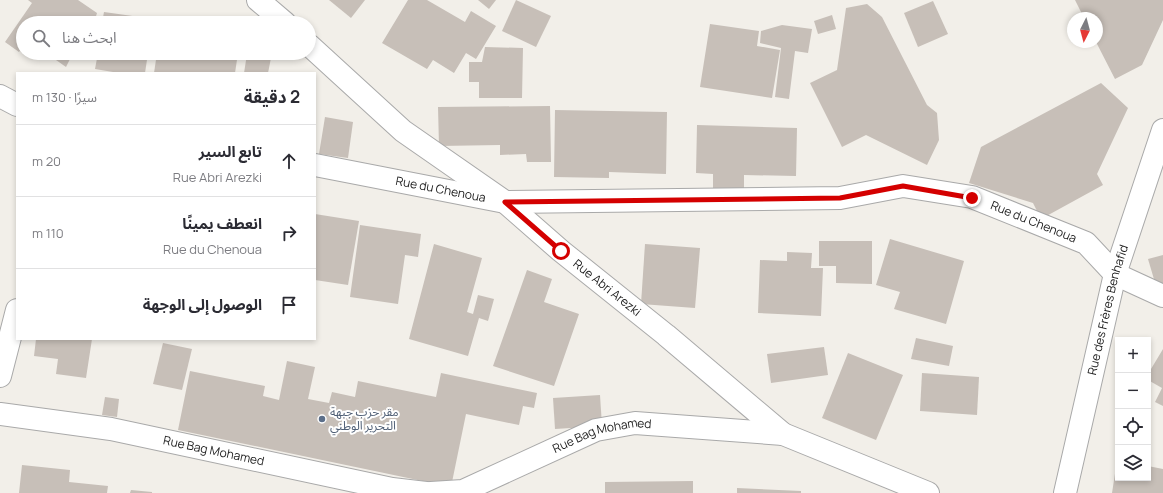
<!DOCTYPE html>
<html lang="ar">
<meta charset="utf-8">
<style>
body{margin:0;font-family:Manrope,"Noto Sans Arabic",sans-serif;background:#f7f7f7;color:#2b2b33;direction:rtl}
.controls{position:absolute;right:12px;bottom:12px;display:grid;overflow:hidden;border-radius:0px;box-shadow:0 2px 6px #0003}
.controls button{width:36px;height:36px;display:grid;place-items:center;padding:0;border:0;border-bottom:1px solid #e1e1e2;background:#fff;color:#2b2b33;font:20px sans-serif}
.compass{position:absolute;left:1067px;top:12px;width:36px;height:36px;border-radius:50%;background:#fff;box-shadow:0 2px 6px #0003;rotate:186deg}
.stop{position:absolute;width:12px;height:12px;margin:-9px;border:3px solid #d40000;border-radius:50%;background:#fff}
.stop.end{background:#d40000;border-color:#fff;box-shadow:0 1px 4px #0008}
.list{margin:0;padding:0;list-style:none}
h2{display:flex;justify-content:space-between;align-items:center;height:52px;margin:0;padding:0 16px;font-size:17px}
h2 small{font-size:13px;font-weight:400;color:#7c7c81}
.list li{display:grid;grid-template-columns:26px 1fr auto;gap:12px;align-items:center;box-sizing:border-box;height:72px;padding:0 16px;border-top:1px solid #e1e1e2}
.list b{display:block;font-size:15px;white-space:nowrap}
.list p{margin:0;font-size:13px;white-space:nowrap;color:#7c7c81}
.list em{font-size:13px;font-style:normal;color:#7c7c81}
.icon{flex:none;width:22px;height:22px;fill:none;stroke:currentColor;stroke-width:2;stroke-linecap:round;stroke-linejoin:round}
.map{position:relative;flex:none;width:1163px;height:493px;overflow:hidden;direction:ltr}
.search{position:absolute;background:#fff;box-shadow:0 2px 6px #0003;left:16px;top:16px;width:300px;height:44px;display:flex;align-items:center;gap:10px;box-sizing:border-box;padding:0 14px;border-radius:22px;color:#7c7c81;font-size:15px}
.panel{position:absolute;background:#fff;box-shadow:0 2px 6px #0003;left:16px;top:72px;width:300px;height:268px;border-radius:0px;direction:rtl}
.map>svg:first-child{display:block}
</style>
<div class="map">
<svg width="1163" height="493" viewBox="0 0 1163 493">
<rect width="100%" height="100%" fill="#f2efe9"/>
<!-- building -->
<g fill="#c7bfb8">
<path d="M 28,0 L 78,0 L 97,13 L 94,23 L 23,23 L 23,46 L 19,52 L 5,42 L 32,3 Z"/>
<path d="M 329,0 L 365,0 L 351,18 Z"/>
<path d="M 408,0 L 427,0 L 465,22 L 471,11 L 496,26 L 476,59 L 466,53 L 454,73 L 433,60 L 427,69 L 382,43 Z"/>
<path d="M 478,0 L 496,0 L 489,9 Z"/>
<path d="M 516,0 L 551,16 L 536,47 L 502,31 Z"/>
<path d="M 1075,0 L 1163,0 L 1163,20 L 1142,65 L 1115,79 L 1096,42 L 1097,18 L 1084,18 Z"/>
<path d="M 933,1 L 948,34 L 918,47 L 904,13 Z"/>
<path d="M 867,4 L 882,17 L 927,105 L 937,113 L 939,140 L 927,165 L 866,135 L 842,147 L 810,83 L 837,70 L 846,8 Z"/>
<path d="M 104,12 L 154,19 L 153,23 L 102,23 Z"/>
<path d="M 832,15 L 836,29 L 818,34 L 814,21 Z"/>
<path d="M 710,24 L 759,31 L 757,46 L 780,50 L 772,98 L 700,87 Z"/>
<path d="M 782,25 L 812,29 L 808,53 L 795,51 L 789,99 L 775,97 L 781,48 L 760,43 L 761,31 Z"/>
<path d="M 485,47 L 523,48 L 522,98 L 479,98 L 479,82 L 469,82 L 469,62 L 482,62 Z"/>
<path d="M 46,53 L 73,53 L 66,67 Z"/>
<path d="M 98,53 L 148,53 L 145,73 L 119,73 L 95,69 Z"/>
<path d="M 157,53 L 238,53 L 235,73 L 154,73 Z"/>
<path d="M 247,54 L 271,58 L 268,73 L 244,73 Z"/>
<path d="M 1101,83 L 1128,108 L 1097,174 L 1103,185 L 1041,219 L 1033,203 L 969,183 L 981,147 Z"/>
<path d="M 550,106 L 551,162 L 527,162 L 526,154 L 500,155 L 500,145 L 439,146 L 438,107 Z"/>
<path d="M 555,110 L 667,112 L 666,174 L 609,172 L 609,178 L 554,177 Z"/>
<path d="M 325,117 L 353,122 L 348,158 L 319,154 Z"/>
<path d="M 697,125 L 797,128 L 796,176 L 744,175 L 744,195 L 713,195 L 713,174 L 696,173 Z"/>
<path d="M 315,214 L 359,221 L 348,285 L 315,280 Z"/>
<path d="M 360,225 L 421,234 L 418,257 L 405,255 L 398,304 L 350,297 Z"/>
<path d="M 890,239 L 964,261 L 946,324 L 894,309 L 900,292 L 876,285 Z"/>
<path d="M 819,241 L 872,241 L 872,284 L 836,283 L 836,266 L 819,266 Z"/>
<path d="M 434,244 L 482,258 L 467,312 L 473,314 L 478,295 L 494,299 L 488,321 L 479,318 L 468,356 L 409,339 Z"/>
<path d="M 645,244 L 700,248 L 695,308 L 641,304 Z"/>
<path d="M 787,252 L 812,253 L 811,268 L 823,268 L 821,316 L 758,313 L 760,260 L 787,261 Z"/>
<path d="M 1163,255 L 1163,284 L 1156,286 L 1148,259 Z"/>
<path d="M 527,270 L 552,279 L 544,302 L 579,314 L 554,386 L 493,366 Z"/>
<path d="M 916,338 L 953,346 L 949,366 L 911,359 Z"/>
<path d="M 36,339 L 92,339 L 86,378 L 56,374 L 58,359 L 34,356 Z"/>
<path d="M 163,343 L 192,349 L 182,390 L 153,384 Z"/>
<path d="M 824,347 L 828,375 L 771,383 L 767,354 Z"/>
<path d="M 1163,349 L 1163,406 L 1155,402 L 1162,388 L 1148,380 L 1148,374 Z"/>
<path d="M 848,353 L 903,375 L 876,440 L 822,418 Z"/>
<path d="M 287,361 L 315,367 L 308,399 L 329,403 L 332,392 L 355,397 L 358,381 L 436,397 L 441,373 L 537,393 L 534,408 L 523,406 L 519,425 L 466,414 L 451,487 L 178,430 L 190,371 L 265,386 L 263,396 L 279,400 Z"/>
<path d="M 922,373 L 979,377 L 977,415 L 920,411 Z"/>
<path d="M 600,395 L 602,426 L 555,429 L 553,398 Z"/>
<path d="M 105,397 L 119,399 L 117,417 L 102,415 Z"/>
<path d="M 1117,461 L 1118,478 L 1148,478 L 1148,466 L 1163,469 L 1163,493 L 1112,493 Z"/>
<path d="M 22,465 L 70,470 L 69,482 L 108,486 L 107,493 L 19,493 Z"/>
<path d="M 693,481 L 693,493 L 605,493 L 605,482 Z"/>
<path d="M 737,488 L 801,491 L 801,493 L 737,493 Z"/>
<path d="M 131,490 L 152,492 L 152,493 L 130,493 Z"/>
</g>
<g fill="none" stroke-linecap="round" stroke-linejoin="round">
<!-- street casing -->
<g stroke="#a9a9a9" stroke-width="24">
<g id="street">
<path d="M 258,0 L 285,23"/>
<path id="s1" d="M 309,45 L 403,131 L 505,202 L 561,251 L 666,335 L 783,434 L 928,493"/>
<path d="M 0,96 L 17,105"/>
<path id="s2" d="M 315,165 L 505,202 L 840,198 L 903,186 L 972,197 L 1086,243 L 1115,274 L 1163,296"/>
<path d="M 0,376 L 17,310"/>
<path id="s3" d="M 0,414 L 111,429 L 392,489 L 426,493"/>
<path id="s4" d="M 431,493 L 463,491 L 596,430 L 635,423 L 783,434"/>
<path id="s5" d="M 1065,493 L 1115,274 L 1163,130"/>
</g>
</g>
<!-- street -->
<use href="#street" stroke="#fff" stroke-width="22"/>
</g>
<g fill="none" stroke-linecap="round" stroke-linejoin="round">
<!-- route -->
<path stroke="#d40000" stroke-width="5" d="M 561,251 L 505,202 L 840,198 L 903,186 L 972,198"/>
</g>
<!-- markers -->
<circle fill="#5c6f8a" stroke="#fff" stroke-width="1.5" cx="322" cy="419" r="4"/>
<g text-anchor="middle" stroke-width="4" stroke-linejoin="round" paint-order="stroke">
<!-- street labels -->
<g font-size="12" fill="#222" stroke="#fff">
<text dy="4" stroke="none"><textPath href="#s2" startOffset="128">Rue du Chenoua</textPath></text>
<text dy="4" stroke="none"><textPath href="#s2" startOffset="729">Rue du Chenoua</textPath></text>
<text dy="4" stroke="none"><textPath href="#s1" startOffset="385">Rue Abri Arezki</textPath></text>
<text dy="4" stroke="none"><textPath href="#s5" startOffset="188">Rue des Frères Benhafid</textPath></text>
<text dy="4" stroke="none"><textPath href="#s4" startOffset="183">Rue Bag Mohamed</textPath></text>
<text dy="4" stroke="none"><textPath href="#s3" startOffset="217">Rue Bag Mohamed</textPath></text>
</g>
<!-- service labels -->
<g font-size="12" fill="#4e5e75" stroke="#fff" text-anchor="start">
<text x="330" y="416">مقر حزب جبهة<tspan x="330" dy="14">التحرير الوطني</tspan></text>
</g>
</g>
</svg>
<div class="controls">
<button>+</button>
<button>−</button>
<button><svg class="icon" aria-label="locate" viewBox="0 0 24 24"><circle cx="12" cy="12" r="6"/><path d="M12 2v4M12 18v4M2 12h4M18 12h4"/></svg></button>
<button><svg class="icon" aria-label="layers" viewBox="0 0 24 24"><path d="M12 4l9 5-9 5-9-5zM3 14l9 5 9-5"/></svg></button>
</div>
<svg class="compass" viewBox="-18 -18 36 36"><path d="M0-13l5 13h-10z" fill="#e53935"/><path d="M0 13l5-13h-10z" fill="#7c7c81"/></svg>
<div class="stop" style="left:561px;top:251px"></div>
<div class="stop end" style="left:972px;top:198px"></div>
<div class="search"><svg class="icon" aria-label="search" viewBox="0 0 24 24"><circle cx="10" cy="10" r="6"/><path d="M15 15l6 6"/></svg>ابحث هنا</div>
<section class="panel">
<h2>2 دقيقة<small>سيرًا · 130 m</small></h2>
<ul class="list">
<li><svg class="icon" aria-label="ahead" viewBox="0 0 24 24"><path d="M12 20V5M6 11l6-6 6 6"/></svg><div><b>تابع السير</b><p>Rue Abri Arezki</p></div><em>20 m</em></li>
<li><svg class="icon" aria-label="right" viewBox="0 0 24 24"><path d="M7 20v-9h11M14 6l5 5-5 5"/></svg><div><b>انعطف يمينًا</b><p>Rue du Chenoua</p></div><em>110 m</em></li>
<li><svg class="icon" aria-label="arrive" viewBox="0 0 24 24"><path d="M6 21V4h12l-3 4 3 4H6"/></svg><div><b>الوصول إلى الوجهة</b></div></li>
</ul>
</section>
</div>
